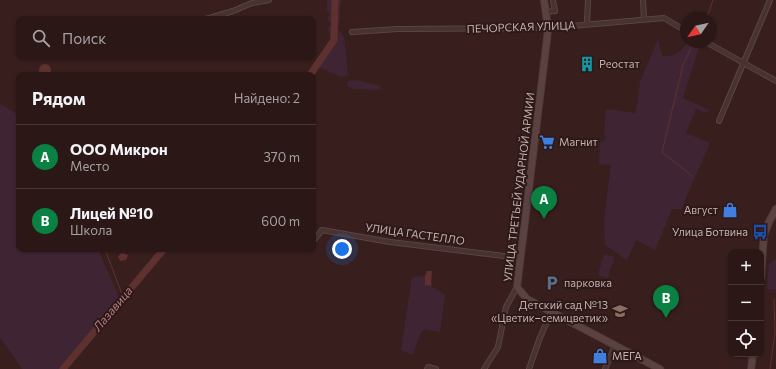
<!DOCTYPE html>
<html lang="ru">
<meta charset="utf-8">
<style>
body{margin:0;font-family:Commissioner,sans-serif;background:#362423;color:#f1f3f6}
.controls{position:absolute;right:12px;bottom:12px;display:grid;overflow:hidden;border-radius:8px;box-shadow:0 1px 3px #0004}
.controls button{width:36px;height:36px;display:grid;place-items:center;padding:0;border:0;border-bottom:1px solid #463635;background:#2a1716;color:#f1f3f6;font:20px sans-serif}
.compass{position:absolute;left:680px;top:12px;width:36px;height:36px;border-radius:50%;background:#2a1716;box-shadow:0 1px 3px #0004;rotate:236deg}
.you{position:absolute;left:342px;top:249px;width:14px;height:14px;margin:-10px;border:3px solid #fff;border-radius:50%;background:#1a73e8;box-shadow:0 0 0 6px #1a73e833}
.badge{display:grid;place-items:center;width:26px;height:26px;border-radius:50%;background:#0b8043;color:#fff;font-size:13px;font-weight:700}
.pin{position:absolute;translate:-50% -33px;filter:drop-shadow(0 1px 2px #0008)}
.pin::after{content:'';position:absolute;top:21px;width:14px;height:12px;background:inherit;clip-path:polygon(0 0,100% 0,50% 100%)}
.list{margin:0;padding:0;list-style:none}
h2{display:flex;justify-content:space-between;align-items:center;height:52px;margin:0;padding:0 16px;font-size:17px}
h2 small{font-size:13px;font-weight:400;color:#a59fa1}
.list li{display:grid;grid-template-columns:26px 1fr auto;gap:12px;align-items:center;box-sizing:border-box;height:64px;padding:0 16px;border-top:1px solid #463635}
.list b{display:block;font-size:15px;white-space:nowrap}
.list p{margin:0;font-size:13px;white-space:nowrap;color:#a59fa1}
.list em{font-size:13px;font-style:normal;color:#a59fa1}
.icon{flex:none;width:22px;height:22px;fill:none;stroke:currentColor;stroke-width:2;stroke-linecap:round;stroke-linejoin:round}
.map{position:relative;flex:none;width:776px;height:369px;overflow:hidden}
.search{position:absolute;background:#2a1716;box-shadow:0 1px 3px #0004;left:16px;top:16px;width:300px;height:44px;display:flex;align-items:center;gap:10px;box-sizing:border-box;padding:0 14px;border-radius:8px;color:#a59fa1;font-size:15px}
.panel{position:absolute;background:#2a1716;box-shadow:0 1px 3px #0004;left:16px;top:72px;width:300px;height:180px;border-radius:8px}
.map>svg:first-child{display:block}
</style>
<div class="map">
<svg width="776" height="369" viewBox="0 0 776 369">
<rect width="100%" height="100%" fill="#381f1e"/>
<!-- green -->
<g fill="#3f2534">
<path d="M 327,0 L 342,0 C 337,9 343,19 337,28 L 344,37 L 348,75 L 341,77 L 319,67 L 317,64 C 319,56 320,58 325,53 C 329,49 332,34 328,29 L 331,23 L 327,20 L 330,14 L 327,10 Z"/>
<path d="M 658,39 L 662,56 C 673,57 682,53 687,42 L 692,42 L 699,47 L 683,98 L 709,110 L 707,113 L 696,109 L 686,133 L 710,143 L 681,209 L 672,209 L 655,250 L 636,240 L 627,260 L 605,245 L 604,221 L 611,165 L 599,164 L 600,142 L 606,140 L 604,133 L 606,109 L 636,113 L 640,82 Z"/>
<path d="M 356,80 L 380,86 L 380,90 L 354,89 L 347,86 L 348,81 Z"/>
<path d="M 0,104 L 19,115 L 19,249 L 98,249 L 119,297 L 61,369 L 22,369 L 0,337 Z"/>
<path d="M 604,254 L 614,257 L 608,278 L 598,275 Z"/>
<path d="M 776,259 L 776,290 L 767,289 L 769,264 Z"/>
<path d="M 425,276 L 425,285 L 431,286 L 445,295 L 440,332 L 424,329 L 420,334 L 413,355 L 401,350 L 412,277 Z"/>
</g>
<!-- water -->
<g fill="#5e312f">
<circle cx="45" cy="70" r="6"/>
<path d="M 122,253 L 128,255 L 126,260 L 120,261 L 118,256 Z"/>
<path d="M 427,271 L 432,271 L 431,286 L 425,285 L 425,276 Z"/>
</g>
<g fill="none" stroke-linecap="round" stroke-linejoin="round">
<!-- stream -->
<g stroke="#5e312f" stroke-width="1">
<path d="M 707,18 L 713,0"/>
<path d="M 692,176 L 662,152 L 683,65 L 693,44"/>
<path d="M 105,249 L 123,297"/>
<path d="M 770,369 L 775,332 L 774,299"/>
</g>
<!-- river -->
<g stroke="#5e312f" stroke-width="7">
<path d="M 310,75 L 334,40 L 335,0"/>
<path d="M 63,369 L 164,249"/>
</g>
<!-- minor casing -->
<g stroke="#604b49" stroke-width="6">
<g id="minor">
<path d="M 643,0 L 644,19"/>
<path d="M 545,12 L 555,11 L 553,0"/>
<path d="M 206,19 L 233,11 L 252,3 L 269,0"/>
<path d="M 587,24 L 588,0"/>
<path d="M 352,32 L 398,29 L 548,28 L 664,18 L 686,31"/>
<path d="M 706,42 L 776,81"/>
<path d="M 719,121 L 770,0"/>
<path d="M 313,241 L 322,230 L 390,242 L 520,258"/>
<path d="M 427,369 L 428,367 L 436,369"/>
<path d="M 484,369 L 498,347 L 506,307 L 517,287"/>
<path d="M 529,369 L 539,340 L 551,312"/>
<path d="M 605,369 L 615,346"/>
</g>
</g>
<!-- secondary casing -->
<g stroke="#513c3b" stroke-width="8">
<g id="secondary">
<path d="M 544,0 L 548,28 L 547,39 L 517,287 L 527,299 L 660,369"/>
<path d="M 761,277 L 764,235 L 769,222 L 776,209"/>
<path d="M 751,369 L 753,354"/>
</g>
</g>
<!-- minor -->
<use href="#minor" stroke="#483332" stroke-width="4.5"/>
<!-- secondary -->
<use href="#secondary" stroke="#5b4240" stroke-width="6"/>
</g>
<!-- icons -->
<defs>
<g id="building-bare" transform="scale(1.2)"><path d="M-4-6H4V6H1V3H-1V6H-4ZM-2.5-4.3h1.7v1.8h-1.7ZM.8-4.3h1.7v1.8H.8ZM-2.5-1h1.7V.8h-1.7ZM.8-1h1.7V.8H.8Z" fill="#0f9aa8" stroke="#2c1918" stroke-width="2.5" paint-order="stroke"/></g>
<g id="supermarket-bare" transform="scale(1.2)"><path d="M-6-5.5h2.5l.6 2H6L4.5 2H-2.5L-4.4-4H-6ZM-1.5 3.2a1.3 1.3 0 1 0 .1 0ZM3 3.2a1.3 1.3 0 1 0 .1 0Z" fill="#3f7fe0" stroke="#2c1918" stroke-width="2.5" paint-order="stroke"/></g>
<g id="shop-bare" transform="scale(1.2)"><path d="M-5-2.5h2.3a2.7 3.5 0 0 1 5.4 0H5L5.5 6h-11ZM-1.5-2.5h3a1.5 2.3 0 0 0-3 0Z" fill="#3f7fe0" stroke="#2c1918" stroke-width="2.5" paint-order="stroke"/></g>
<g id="bus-bare" transform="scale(1.2)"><path d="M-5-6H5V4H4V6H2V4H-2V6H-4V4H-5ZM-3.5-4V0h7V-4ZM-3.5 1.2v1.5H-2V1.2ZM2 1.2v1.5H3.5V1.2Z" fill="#1a4fb4" stroke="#2c1918" stroke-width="2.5" paint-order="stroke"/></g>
<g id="parking-bare" transform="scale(1.2)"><path d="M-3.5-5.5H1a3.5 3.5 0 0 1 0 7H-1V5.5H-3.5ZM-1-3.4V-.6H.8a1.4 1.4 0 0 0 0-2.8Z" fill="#5c6f8a" stroke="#2c1918" stroke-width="2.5" paint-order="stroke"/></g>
<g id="school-bare" transform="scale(1.2)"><path d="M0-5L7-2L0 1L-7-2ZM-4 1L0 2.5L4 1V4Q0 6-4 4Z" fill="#8d6e63" stroke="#2c1918" stroke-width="2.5" paint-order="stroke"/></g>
</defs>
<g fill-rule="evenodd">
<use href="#building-bare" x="587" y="64"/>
<use href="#supermarket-bare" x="547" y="142"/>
<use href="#shop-bare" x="730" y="210"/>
<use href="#bus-bare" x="760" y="232"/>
<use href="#parking-bare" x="552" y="283"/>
<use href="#school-bare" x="620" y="311"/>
<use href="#shop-bare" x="600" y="356"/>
</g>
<g text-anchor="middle" stroke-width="4" stroke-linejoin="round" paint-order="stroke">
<!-- street labels -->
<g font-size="11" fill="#c5aeac" stroke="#2c1918">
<text transform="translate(521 27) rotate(-2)" y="4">ПЕЧОРСКАЯ УЛИЦА</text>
<text transform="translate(519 187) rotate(-83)" y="4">УЛИЦА ТРЕТЬЕЙ УДАРНОЙ АРМИИ</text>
<text transform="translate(415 234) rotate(8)" y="4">УЛИЦА ГАСТЕЛЛО</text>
</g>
<!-- poi labels -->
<g font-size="11" fill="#c5aeac" stroke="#2c1918" text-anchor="start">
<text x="599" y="68">Реостат</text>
<text x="559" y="146">Магнит</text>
<text x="718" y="214" text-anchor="end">Август</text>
<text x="748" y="236" text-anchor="end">Улица Ботвина</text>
<text x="564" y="287">парковка</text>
<text x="608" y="309" text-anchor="end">Детский сад №13<tspan x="608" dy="13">«Цветик–семицветик»</tspan></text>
<text x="612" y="360">МЕГА</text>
</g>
<!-- water labels -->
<g font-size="12" font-style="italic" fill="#b47b7a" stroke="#2c1918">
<text transform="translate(113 309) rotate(-50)" y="4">Лазавица</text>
</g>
</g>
</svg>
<div class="controls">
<button>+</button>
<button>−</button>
<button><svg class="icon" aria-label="locate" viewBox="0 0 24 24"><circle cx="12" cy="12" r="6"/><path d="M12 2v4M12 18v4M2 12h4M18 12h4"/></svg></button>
</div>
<svg class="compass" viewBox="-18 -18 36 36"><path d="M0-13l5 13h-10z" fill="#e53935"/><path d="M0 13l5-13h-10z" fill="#a59fa1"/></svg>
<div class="you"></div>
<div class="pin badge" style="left:544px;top:219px">A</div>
<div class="pin badge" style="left:666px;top:318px">B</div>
<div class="search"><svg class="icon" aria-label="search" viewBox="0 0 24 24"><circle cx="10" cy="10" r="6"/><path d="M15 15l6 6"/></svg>Поиск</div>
<section class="panel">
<h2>Рядом<small>Найдено: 2</small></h2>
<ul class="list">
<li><span class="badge">A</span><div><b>ООО Микрон</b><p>Место</p></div><em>370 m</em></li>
<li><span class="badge">B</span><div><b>Лицей №10</b><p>Школа</p></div><em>600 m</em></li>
</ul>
</section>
</div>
